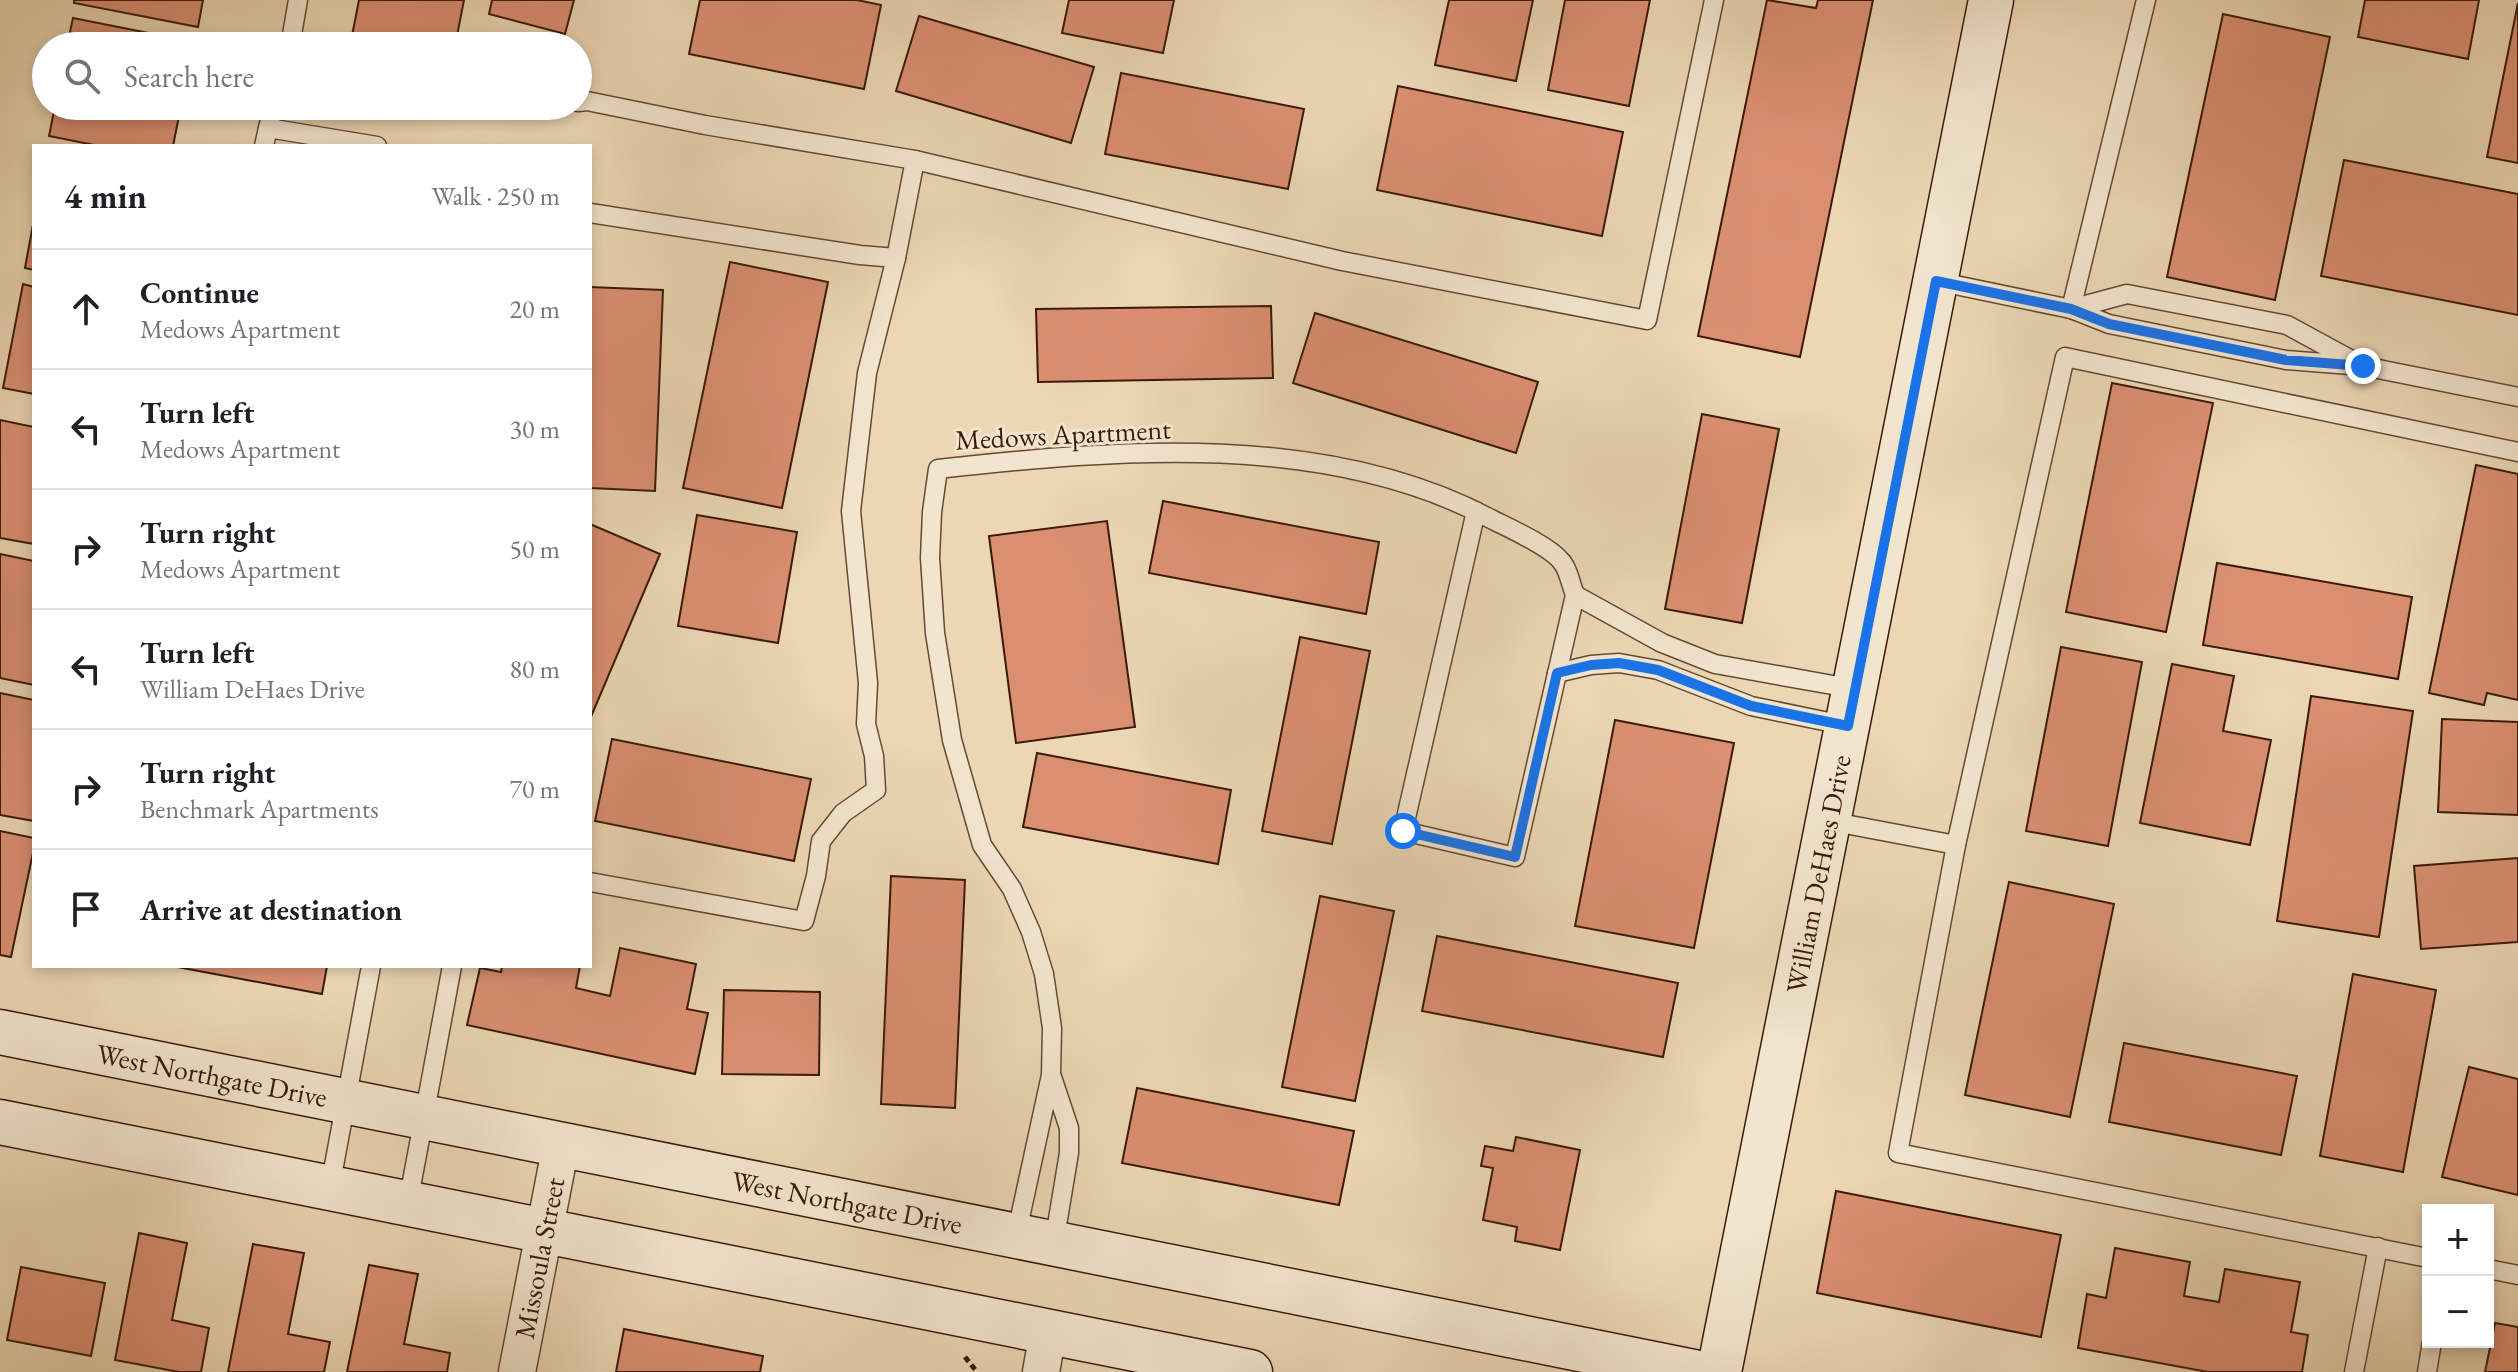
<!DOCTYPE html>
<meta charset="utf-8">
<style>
body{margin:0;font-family:"EB Garamond",serif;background:#f6f6f6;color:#202124}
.controls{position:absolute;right:24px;bottom:24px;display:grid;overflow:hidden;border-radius:0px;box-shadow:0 4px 12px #0003}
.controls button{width:72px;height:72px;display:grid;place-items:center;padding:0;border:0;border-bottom:2px solid #e0e0e0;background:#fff;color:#202124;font:40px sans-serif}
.stop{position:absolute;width:24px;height:24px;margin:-18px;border:6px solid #1a73e8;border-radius:50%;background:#fff}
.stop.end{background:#1a73e8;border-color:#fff;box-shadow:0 2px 8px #0008}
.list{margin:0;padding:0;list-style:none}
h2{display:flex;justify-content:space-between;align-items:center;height:104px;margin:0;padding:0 32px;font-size:34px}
h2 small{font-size:26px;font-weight:400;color:#757577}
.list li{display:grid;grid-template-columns:52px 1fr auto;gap:24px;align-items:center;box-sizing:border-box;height:120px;padding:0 32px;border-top:2px solid #e0e0e0}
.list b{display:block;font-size:30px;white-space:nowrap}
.list p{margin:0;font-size:26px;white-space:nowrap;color:#757577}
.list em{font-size:26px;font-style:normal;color:#757577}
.icon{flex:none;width:44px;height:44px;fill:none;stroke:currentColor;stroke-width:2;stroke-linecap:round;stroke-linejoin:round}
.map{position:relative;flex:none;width:2518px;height:1372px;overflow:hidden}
.search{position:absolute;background:#fff;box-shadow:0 4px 12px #0003;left:32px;top:32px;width:560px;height:88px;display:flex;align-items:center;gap:20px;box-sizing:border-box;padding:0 28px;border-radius:44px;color:#757577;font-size:30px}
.panel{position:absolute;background:#fff;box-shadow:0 4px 12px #0003;left:32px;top:144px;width:560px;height:824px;border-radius:0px}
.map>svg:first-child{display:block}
</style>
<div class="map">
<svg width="2518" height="1372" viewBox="0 0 2518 1372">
<rect width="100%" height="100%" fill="#ebd7b4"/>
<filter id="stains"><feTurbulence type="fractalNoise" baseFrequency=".0025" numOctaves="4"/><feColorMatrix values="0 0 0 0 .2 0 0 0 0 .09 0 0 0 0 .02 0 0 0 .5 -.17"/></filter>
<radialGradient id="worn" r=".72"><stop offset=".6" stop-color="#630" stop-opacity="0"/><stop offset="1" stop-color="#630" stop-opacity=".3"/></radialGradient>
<!-- building -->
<g fill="#da8f71" stroke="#3b190b" stroke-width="2">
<path d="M 74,0 L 203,0 L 198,27 L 74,3 Z"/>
<path d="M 359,0 L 464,0 L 455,46 L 350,46 Z"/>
<path d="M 492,0 L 574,0 L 565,34 L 489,14 Z"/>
<path d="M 700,0 L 857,0 L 881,5 L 864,89 L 689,54 Z"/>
<path d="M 1069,0 L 1174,0 L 1163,53 L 1062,33 Z"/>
<path d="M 1449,0 L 1533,0 L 1516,81 L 1435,65 Z"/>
<path d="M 1565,0 L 1650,0 L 1629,106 L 1548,90 Z"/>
<path d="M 1767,0 L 1816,8 L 1818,0 L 1873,0 L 1800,357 L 1698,336 Z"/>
<path d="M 2365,0 L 2479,0 L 2468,59 L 2358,37 Z"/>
<path d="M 2518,3 L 2518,163 L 2487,157 Z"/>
<path d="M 2223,14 L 2330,37 L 2275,300 L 2167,277 Z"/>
<path d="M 919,16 L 1094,67 L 1071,143 L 896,91 Z"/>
<path d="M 73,18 L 194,42 L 193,46 L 67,46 Z"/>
<path d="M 1121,73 L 1304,109 L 1288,189 L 1105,154 Z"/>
<path d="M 1398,86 L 1623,132 L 1602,236 L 1377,190 Z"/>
<path d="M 55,106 L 181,106 L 173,146 L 99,146 L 49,136 Z"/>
<path d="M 2344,160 L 2518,194 L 2518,315 L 2321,276 Z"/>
<path d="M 34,219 L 34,270 L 25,268 Z"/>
<path d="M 730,262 L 828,282 L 782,508 L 683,488 Z"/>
<path d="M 23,284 L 34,287 L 34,394 L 3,388 Z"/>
<path d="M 590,287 L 663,290 L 655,491 L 590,488 Z"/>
<path d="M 1271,306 L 1273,378 L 1038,382 L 1036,309 Z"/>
<path d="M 1315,313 L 1538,382 L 1516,453 L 1293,383 Z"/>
<path d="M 2112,383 L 2213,403 L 2166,632 L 2066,612 Z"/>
<path d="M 1702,414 L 1779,429 L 1742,623 L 1665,609 Z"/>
<path d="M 0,420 L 34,427 L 34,544 L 0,538 Z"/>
<path d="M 2476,465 L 2518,474 L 2518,700 L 2487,693 L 2484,705 L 2429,693 Z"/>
<path d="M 1163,501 L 1379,542 L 1366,614 L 1149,573 Z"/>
<path d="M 697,515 L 797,532 L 778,643 L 678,626 Z"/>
<path d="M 1107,521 L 1135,727 L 1016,743 L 989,536 Z"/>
<path d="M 590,524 L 660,554 L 590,719 Z"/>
<path d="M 0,554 L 34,561 L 34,685 L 0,678 Z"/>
<path d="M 2217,563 L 2412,597 L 2398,679 L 2203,645 Z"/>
<path d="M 1300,637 L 1370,651 L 1332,844 L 1262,831 Z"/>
<path d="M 2061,647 L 2142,662 L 2108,846 L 2026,831 Z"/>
<path d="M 2172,664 L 2234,676 L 2223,731 L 2271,740 L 2250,845 L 2140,823 Z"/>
<path d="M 0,693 L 34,700 L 34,821 L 0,815 Z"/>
<path d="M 2311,696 L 2413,711 L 2379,937 L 2277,921 Z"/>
<path d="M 2442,719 L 2518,722 L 2518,815 L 2438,812 Z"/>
<path d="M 1615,720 L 1734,743 L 1694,948 L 1575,926 Z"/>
<path d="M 612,739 L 811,779 L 794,861 L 595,821 Z"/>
<path d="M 1037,753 L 1231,790 L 1218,864 L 1023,827 Z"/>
<path d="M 0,831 L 34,838 L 34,848 L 11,957 L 0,955 Z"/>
<path d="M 2518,858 L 2518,942 L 2421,949 L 2414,866 Z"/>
<path d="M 891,876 L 965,880 L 955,1108 L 881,1104 Z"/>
<path d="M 2009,882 L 2114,904 L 2070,1117 L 1965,1095 Z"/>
<path d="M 1320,896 L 1394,911 L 1355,1101 L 1282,1087 Z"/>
<path d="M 1437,936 L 1678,983 L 1663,1057 L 1422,1011 Z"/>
<path d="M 620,948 L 696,964 L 687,1009 L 708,1013 L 695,1074 L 467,1025 L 480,968 L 501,972 L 502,966 L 580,966 L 576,988 L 610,996 Z"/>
<path d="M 172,966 L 327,966 L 322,994 Z"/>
<path d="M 2353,974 L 2436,990 L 2403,1172 L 2320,1156 Z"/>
<path d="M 724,990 L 820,992 L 819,1075 L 722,1074 Z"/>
<path d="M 2124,1043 L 2297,1076 L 2281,1155 L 2109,1122 Z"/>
<path d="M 2469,1067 L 2518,1079 L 2518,1195 L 2442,1177 Z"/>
<path d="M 1137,1088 L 1354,1131 L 1339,1205 L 1122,1163 Z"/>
<path d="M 1516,1137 L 1580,1150 L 1560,1250 L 1515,1241 L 1517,1227 L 1483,1220 L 1493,1168 L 1481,1166 L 1485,1146 L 1513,1151 Z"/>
<path d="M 1836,1191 L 2061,1235 L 2041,1337 L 1817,1293 Z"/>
<path d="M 139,1233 L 187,1243 L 172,1320 L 209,1328 L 201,1372 L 179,1372 L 115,1360 Z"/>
<path d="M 253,1244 L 304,1253 L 288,1334 L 330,1342 L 324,1372 L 228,1372 Z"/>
<path d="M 2115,1248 L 2190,1262 L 2184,1296 L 2219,1302 L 2225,1269 L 2300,1282 L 2291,1332 L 2308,1335 L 2302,1372 L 2208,1372 L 2078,1348 L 2087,1294 L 2106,1298 Z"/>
<path d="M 369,1265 L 418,1274 L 404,1344 L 450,1353 L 447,1372 L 347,1372 Z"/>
<path d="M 21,1267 L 105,1283 L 91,1356 L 7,1340 Z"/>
<path d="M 2495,1323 L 2518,1327 L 2518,1372 L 2485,1372 Z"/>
<path d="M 624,1329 L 763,1356 L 760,1372 L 616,1372 Z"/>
</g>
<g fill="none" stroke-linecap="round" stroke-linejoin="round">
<!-- lane casing -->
<g stroke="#674835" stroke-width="21">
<g id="lane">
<path d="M 290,46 L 298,0"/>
<path d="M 578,102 L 587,101 L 705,125 L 915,160 L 1342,261 L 1647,320 L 1714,0"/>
<path d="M 268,128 L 274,106"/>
<path d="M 264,146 L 268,128 L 377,146"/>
<path d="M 590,213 L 860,255 L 896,258 L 867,373 L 851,511 L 868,683 L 866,724 L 874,756 L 876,790 L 843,813 L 821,841 L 816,876 L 804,921 L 590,882"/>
<path d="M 896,258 L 915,160"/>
<path d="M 1936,281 L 2071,309 L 2109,324 L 2286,360 L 2363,366 L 2518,397"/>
<path d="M 2071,309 L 2146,0"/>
<path d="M 2071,309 L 2127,294 L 2287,325 L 2357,363"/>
<path d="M 1575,595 L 1662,643 L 1715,664 L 1855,689"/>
<path d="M 1557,673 L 1591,665 L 1619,663 L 1658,670 L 1751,706 L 1848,726"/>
<path d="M 1829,821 L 1956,845"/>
<path d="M 1052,1077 L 1069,1128 L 1069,1153 L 1054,1243"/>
<path d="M 330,1187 L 371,966"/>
<path d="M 408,1203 L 452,966"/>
<path d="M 1016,1236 L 1051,1075 L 1052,1028 L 1044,974 L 1031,932 L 1012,889 L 982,845 L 952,740 L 935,633 L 930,558 L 932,512 L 938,469 C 1118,449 1328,431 1493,520 C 1511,529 1549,546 1561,561 C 1568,568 1571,585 1575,595 L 1515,857 L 1403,831 L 1476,511"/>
<path d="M 2428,1258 L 1898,1153 L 1956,845 L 2065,357 L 2518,452"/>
<path d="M 2488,1269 L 2518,1275"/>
<path d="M 2354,1372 L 2378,1247"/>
<path d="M 2427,1372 L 2432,1342"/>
</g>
</g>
<!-- street casing -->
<g stroke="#674835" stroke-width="39">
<g id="street">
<path d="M 517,1372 L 561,1145"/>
<path d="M 1041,1372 L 1048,1332"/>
</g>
</g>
<!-- secondary casing -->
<g stroke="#3b190b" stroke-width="47">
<g id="secondary">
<path d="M 0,1032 L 1694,1372"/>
<path d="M 0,1122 L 1250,1372"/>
<path d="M 1719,1372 L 1991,0"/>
</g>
</g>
<!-- path -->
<path stroke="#3b190b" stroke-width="5" stroke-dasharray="6 4" stroke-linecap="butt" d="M 965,1357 L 977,1372"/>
<!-- lane -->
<use href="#lane" stroke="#f2e5ce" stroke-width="18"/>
<!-- street -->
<use href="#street" stroke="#f2e5ce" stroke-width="36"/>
<!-- secondary -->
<use href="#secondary" stroke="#f2e5ce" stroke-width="44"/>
</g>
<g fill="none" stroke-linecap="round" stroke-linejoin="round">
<!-- route -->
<path stroke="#1a73e8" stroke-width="10" d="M 1403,831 L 1515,857 L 1557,673 L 1591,665 L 1619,663 L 1658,670 L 1751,706 L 1848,726 L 1936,281 L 2071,309 L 2109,324 L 2286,360 L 2363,366"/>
</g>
<g text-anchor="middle" stroke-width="6" stroke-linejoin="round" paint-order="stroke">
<!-- street labels -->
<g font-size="28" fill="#3b190b" stroke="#f2e5ce">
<text transform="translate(1063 434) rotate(-3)" y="10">Medows Apartment</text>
<text transform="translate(1818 874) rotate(-79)" y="10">William DeHaes Drive</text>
<text transform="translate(212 1075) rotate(11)" y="10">West Northgate Drive</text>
<text transform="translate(847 1202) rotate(11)" y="10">West Northgate Drive</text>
<text transform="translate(539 1258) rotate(-79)" y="10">Missoula Street</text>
</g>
</g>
<rect width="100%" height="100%" filter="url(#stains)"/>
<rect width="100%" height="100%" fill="url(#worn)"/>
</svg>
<div class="controls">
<button>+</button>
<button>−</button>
</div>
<div class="stop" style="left:1403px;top:831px"></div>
<div class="stop end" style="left:2363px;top:366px"></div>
<div class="search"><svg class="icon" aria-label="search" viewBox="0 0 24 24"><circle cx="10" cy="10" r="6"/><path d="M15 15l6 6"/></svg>Search here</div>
<section class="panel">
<h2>4 min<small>Walk · 250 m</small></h2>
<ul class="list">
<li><svg class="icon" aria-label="ahead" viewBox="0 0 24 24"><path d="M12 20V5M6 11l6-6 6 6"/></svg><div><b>Continue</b><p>Medows Apartment</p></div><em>20 m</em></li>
<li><svg class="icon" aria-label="left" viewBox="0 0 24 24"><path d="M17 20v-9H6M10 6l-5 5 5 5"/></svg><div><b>Turn left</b><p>Medows Apartment</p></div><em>30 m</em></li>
<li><svg class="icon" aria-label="right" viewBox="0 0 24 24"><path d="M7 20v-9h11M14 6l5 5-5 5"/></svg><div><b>Turn right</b><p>Medows Apartment</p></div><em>50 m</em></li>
<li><svg class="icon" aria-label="left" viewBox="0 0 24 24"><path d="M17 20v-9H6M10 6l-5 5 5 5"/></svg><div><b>Turn left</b><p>William DeHaes Drive</p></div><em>80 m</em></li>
<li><svg class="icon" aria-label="right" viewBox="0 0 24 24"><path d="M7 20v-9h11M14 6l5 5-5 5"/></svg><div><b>Turn right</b><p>Benchmark Apartments</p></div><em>70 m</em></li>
<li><svg class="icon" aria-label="arrive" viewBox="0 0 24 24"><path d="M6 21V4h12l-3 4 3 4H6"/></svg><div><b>Arrive at destination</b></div></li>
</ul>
</section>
</div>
